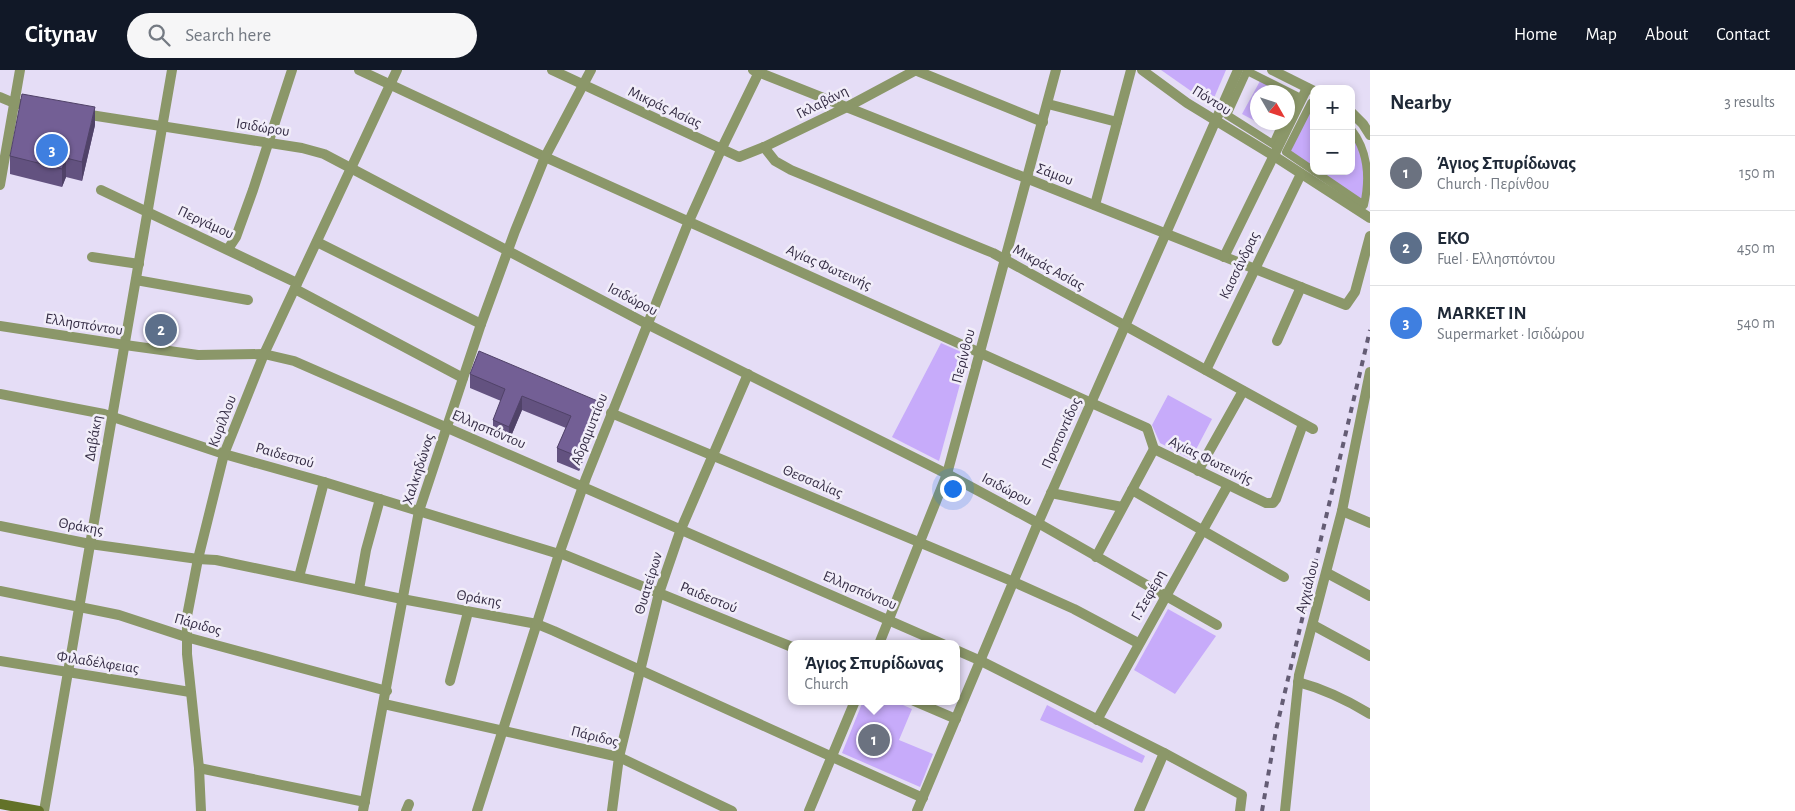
<!DOCTYPE html>
<meta charset="utf-8">
<style>
body{margin:0;font-family:"Alegreya Sans",sans-serif;background:#f6f6f7;color:#1f2937}
.controls{position:absolute;right:15px;top:15px;display:grid;overflow:hidden;border-radius:10px;box-shadow:0 2px 8px #0003}
.controls button{width:45px;height:45px;display:grid;place-items:center;padding:0;border:0;border-bottom:1px solid #e0e1e3;background:#fff;color:#1f2937;font:25px sans-serif}
.compass{position:absolute;left:1250px;top:15px;width:45px;height:45px;border-radius:50%;background:#fff;box-shadow:0 2px 8px #0003;rotate:129deg}
.you{position:absolute;left:952px;top:418px;width:18px;height:18px;margin:-12px;border:4px solid #fff;border-radius:50%;background:#1a73e8;box-shadow:0 0 0 8px #1a73e833}
.badge{display:grid;place-items:center;width:32px;height:32px;border-radius:50%;background:#111827;color:#fff;font-size:16px;font-weight:700}
.pin{position:absolute;translate:-50% -50%;border:2px solid #fff;box-shadow:0 1px 5px #0006}
.popup{position:absolute;left:788px;top:570px;width:172px;height:65px;box-sizing:border-box;display:grid;place-content:center;border-radius:10px;background:#fff;filter:drop-shadow(0 1px 4px #0005);font-size:16px;white-space:nowrap;color:#747a83}
.popup b{font-size:19px;color:#1f2937}
.popup::after{content:'';position:absolute;left:50%;top:100%;margin-left:-10px;border:10px solid transparent;border-top-color:#fff}
.list{margin:0;padding:0;list-style:none}
h2{display:flex;justify-content:space-between;align-items:center;height:65px;margin:0;padding:0 20px;font-size:21px}
h2 small{font-size:16px;font-weight:400;color:#747a83}
.list li{display:grid;grid-template-columns:32px 1fr auto;gap:15px;align-items:center;box-sizing:border-box;height:75px;padding:0 20px;border-top:1px solid #e0e1e3}
.list b{display:block;font-size:19px;white-space:nowrap}
.list p{margin:0;font-size:16px;white-space:nowrap;color:#747a83}
.list em{font-size:16px;font-style:normal;color:#747a83}
.icon{flex:none;width:28px;height:28px;fill:none;stroke:currentColor;stroke-width:2;stroke-linecap:round;stroke-linejoin:round}
.map{position:relative;flex:none;width:1370px;height:741px;overflow:hidden}
header{display:flex;align-items:center;gap:30px;box-sizing:border-box;height:70px;padding:0 25px;background:#111827;color:#fff}
header strong{font-size:24px}
nav{display:flex;gap:28px;margin-inline-start:auto;font-size:18px}
.search{width:350px;height:45px;background:#f6f6f7;display:flex;align-items:center;gap:12px;box-sizing:border-box;padding:0 18px;border-radius:28px;color:#747a83;font-size:19px}
main{display:flex}
aside{flex:1;background:#fff}
.map>svg:first-child{display:block}
</style>
<header>
<strong>Citynav</strong>
<div class="search"><svg class="icon" aria-label="search" viewBox="0 0 24 24"><circle cx="10" cy="10" r="6"/><path d="M15 15l6 6"/></svg>Search here</div>
<nav><a>Home</a><a>Map</a><a>About</a><a>Contact</a></nav>
</header>
<main>
<div class="map">
<svg width="1370" height="741" viewBox="0 0 1370 741">
<rect width="100%" height="100%" fill="#e5ddf6"/>
<!-- green -->
<g fill="#c7abfa">
<path d="M 1161,0 L 1226,0 L 1211,35 Z"/>
<path d="M 1260,11 L 1282,22 L 1258,22 L 1257,52 L 1242,44 Z"/>
<path d="M 1311,36 L 1314,38 L 1314,99 L 1288,81 Z"/>
<path d="M 1351,63 C 1367,88 1364,104 1363,132 L 1317,101 L 1351,101 Z"/>
<path d="M 941,273 L 968,285 L 939,391 L 892,367 Z"/>
<path d="M 1168,325 L 1212,349 L 1191,389 L 1160,373 L 1152,355 Z"/>
<path d="M 1168,539 L 1216,566 L 1175,624 L 1134,600 Z"/>
<path d="M 863,631 L 894,631 L 912,639 L 899,670 L 933,684 L 920,717 L 842,683 Z"/>
<path d="M 1047,635 L 1145,686 L 1142,693 L 1040,650 Z"/>
</g>
<g fill="none" stroke-linecap="round" stroke-linejoin="round">
<!-- pedestrian -->
<g stroke="#8b9769" stroke-width="8">
<path d="M 1314,35 L 1311,33 L 1286,82 L 1314,101"/>
<path d="M 1283,52 L 1273,74 L 1227,45 L 1247,1 L 1297,26 L 1288,44"/>
<path d="M 1314,101 L 1364,135 C 1370,108 1369,82 1351,59"/>
</g>
<!-- minor -->
<g stroke="#8b9769" stroke-width="10">
<path d="M 359,0 L 545,87 L 1147,358 L 1154,379 L 1266,433 L 1273,433 L 1276,429 L 1303,354"/>
<path d="M 552,0 L 739,87 L 764,77 L 847,37 L 916,0"/>
<path d="M 753,0 L 1346,235 L 1355,222 L 1370,166"/>
<path d="M 915,0 L 1043,52"/>
<path d="M 1142,0 L 1187,33 L 1274,86 L 1370,148"/>
<path d="M 1272,0 L 1314,21"/>
<path d="M 0,27 L 14,33 L 32,36"/>
<path d="M 1048,34 L 1117,52"/>
<path d="M 1351,42 L 1363,54 L 1370,65"/>
<path d="M 84,44 L 302,78 L 324,84 L 647,254 L 947,404 L 1038,453 L 1217,555"/>
<path d="M 764,77 L 775,91 L 791,100 L 993,183 L 1313,359"/>
<path d="M 0,115 L 20,0"/>
<path d="M 101,120 L 297,213"/>
<path d="M 1095,135 L 1131,0"/>
<path d="M 317,172 L 481,254"/>
<path d="M 228,179 L 236,167 L 253,120 L 292,0"/>
<path d="M 92,187 L 139,194"/>
<path d="M 1224,187 L 1307,18"/>
<path d="M 136,210 L 248,230"/>
<path d="M 295,219 L 463,308"/>
<path d="M 1277,271 L 1301,217"/>
<path d="M 1206,300 L 1301,104"/>
<path d="M 0,324 L 104,344 L 224,384 L 324,412 L 559,484"/>
<path d="M 611,343 L 1014,512 L 1074,539 L 1138,573"/>
<path d="M 1198,401 L 1243,321"/>
<path d="M 1132,420 L 1284,507"/>
<path d="M 1051,423 L 1122,437"/>
<path d="M 1342,441 L 1370,453"/>
<path d="M 0,456 L 90,474 L 198,489 L 216,490 L 402,529 L 537,554 L 554,561 L 923,728"/>
<path d="M 560,483 L 792,577"/>
<path d="M 1096,487 L 1154,379"/>
<path d="M 1327,503 L 1370,526"/>
<path d="M 299,507 L 324,412"/>
<path d="M 359,519 L 366,480 L 380,429"/>
<path d="M 0,521 L 119,545 L 186,567 L 387,621"/>
<path d="M 1313,555 L 1370,586"/>
<path d="M 879,574 L 947,404 L 1056,0"/>
<path d="M 0,591 L 190,622"/>
<path d="M 981,591 L 1164,683 L 1242,725 L 1240,741"/>
<path d="M 450,611 L 468,542"/>
<path d="M 1298,612 C 1324,619 1347,630 1370,644"/>
<path d="M 914,631 L 956,649"/>
<path d="M 384,634 L 619,687 L 732,741"/>
<path d="M 1097,650 L 1228,415"/>
<path d="M 199,698 L 365,732"/>
<path d="M 44,741 L 172,0"/>
<path d="M 201,741 L 199,698 L 187,584 L 187,546 L 198,489 L 224,384 L 264,284 L 397,0"/>
<path d="M 363,741 L 419,441 L 481,254 L 515,161 L 545,87 L 591,0"/>
<path d="M 406,741 L 409,734"/>
<path d="M 477,741 L 559,484 L 586,408 L 689,151 L 721,80 L 760,0"/>
<path d="M 612,741 L 619,687 L 659,523 L 681,459 L 748,304"/>
<path d="M 809,741 L 855,631"/>
<path d="M 1139,741 L 1164,683"/>
<path d="M 1285,741 L 1299,605 L 1342,441 L 1370,302"/>
</g>
<!-- tertiary -->
<g stroke="#8b9769" stroke-width="10">
<path d="M 0,256 L 125,275 L 198,285 L 264,284 L 294,291 L 943,574"/>
<path d="M 956,580 L 981,591"/>
<path d="M 917,741 L 1038,453 L 1238,0"/>
</g>
<!-- secondary -->
<path stroke="#637229" stroke-width="10" d="M 0,734 L 39,741"/>
<!-- rail -->
<path stroke="#645c74" stroke-width="4" stroke-dasharray="6 6" stroke-linecap="butt" d="M 1262,741 L 1276,660 L 1370,260"/>
</g>
<!-- wall -->
<g fill="#635280">
<path d="M 95,55 L 82,111 L 66,107 L 62,117 L 10,104 L 10,86 Z"/>
<path d="M 470,304 L 600,346 L 579,401 L 557,392 L 557,378 L 566,358 L 522,340 L 509,371 L 493,363 L 493,350 L 501,331 L 470,318 Z"/>
</g>
<!-- shaded-wall -->
<g fill="#504268">
<path d="M 95,37 L 95,55 L 82,111 L 82,92 Z"/>
<path d="M 66,88 L 66,107 L 62,117 L 62,99 Z"/>
<path d="M 522,326 L 522,340 L 509,371 L 509,357 Z"/>
<path d="M 600,332 L 600,346 L 579,401 L 579,387 Z"/>
</g>
<!-- building -->
<g fill="#735f95" stroke="#504268">
<path d="M 22,24 L 95,37 L 82,92 L 66,88 L 62,99 L 10,86 Z"/>
<path d="M 479,281 L 600,332 L 579,387 L 557,378 L 571,346 L 522,326 L 509,357 L 493,350 L 505,319 L 470,304 Z"/>
</g>
<g text-anchor="middle" stroke-width="5" stroke-linejoin="round" paint-order="stroke">
<!-- street labels -->
<g font-size="15" fill="#342c44" stroke="#f1edf9">
<text transform="translate(1212 30) rotate(32)" y="5">Πόντου</text>
<text transform="translate(822 32) rotate(-27)" y="5">Γκλαβάνη</text>
<text transform="translate(665 37) rotate(25)" y="5">Μικράς Ασίας</text>
<text transform="translate(263 57) rotate(9)" y="5">Ισιδώρου</text>
<text transform="translate(1055 104) rotate(21)" y="5">Σάμου</text>
<text transform="translate(206 152) rotate(25)" y="5">Περγάμου</text>
<text transform="translate(1239 195) rotate(-64)" y="5">Κασσάνδρας</text>
<text transform="translate(829 197) rotate(24)" y="5">Αγίας Φωτεινής</text>
<text transform="translate(1049 197) rotate(29)" y="5">Μικράς Ασίας</text>
<text transform="translate(633 229) rotate(28)" y="5">Ισιδώρου</text>
<text transform="translate(84 254) rotate(9)" y="5">Ελλησπόντου</text>
<text transform="translate(963 286) rotate(-75)" y="5">Περίνθου</text>
<text transform="translate(222 351) rotate(-69)" y="5">Κυρίλλου</text>
<text transform="translate(489 359) rotate(23)" y="5">Ελλησπόντου</text>
<text transform="translate(589 359) rotate(-68)" y="5">Αδραμυττίου</text>
<text transform="translate(1061 363) rotate(-66)" y="5">Προποντίδος</text>
<text transform="translate(93 368) rotate(-80)" y="5">Δαβάκη</text>
<text transform="translate(285 385) rotate(16)" y="5">Ραιδεστού</text>
<text transform="translate(1211 390) rotate(26)" y="5">Αγίας Φωτεινής</text>
<text transform="translate(418 399) rotate(-72)" y="5">Χαλκηδώνος</text>
<text transform="translate(813 411) rotate(23)" y="5">Θεσσαλίας</text>
<text transform="translate(1007 419) rotate(28)" y="5">Ισιδώρου</text>
<text transform="translate(81 456) rotate(10)" y="5">Θράκης</text>
<text transform="translate(648 513) rotate(-73)" y="5">Θυατείρων</text>
<text transform="translate(1307 517) rotate(-75)" y="5">Αγχιάλου</text>
<text transform="translate(860 520) rotate(23)" y="5">Ελλησπόντου</text>
<text transform="translate(1148 525) rotate(-61)" y="5">Γ. Σεφέρη</text>
<text transform="translate(709 527) rotate(22)" y="5">Ραιδεστού</text>
<text transform="translate(479 528) rotate(10)" y="5">Θράκης</text>
<text transform="translate(198 554) rotate(16)" y="5">Πάριδος</text>
<text transform="translate(98 592) rotate(9)" y="5">Φιλαδέλφειας</text>
<text transform="translate(595 666) rotate(14)" y="5">Πάριδος</text>
</g>
</g>
</svg>
<div class="controls">
<button>+</button>
<button>−</button>
</div>
<svg class="compass" viewBox="-18 -18 36 36"><path d="M0-13l5 13h-10z" fill="#e53935"/><path d="M0 13l5-13h-10z" fill="#747a83"/></svg>
<div class="you"></div>
<div class="pin badge" style="left:874px;top:670px;background:#6b7280">1</div>
<div class="popup"><b>Άγιος Σπυρίδωνας</b>Church</div>
<div class="pin badge" style="left:161px;top:260px;background:#5c6f8a">2</div>
<div class="pin badge" style="left:52px;top:80px;background:#3f7fe0">3</div>
</div>
<aside>
<h2>Nearby<small>3 results</small></h2>
<ul class="list">
<li><span class="badge" style="background:#6b7280">1</span><div><b>Άγιος Σπυρίδωνας</b><p>Church · Περίνθου</p></div><em>150 m</em></li>
<li><span class="badge" style="background:#5c6f8a">2</span><div><b>ΕΚΟ</b><p>Fuel · Ελλησπόντου</p></div><em>450 m</em></li>
<li><span class="badge" style="background:#3f7fe0">3</span><div><b>MARKET IN</b><p>Supermarket · Ισιδώρου</p></div><em>540 m</em></li>
</ul>
</aside>
</main>
